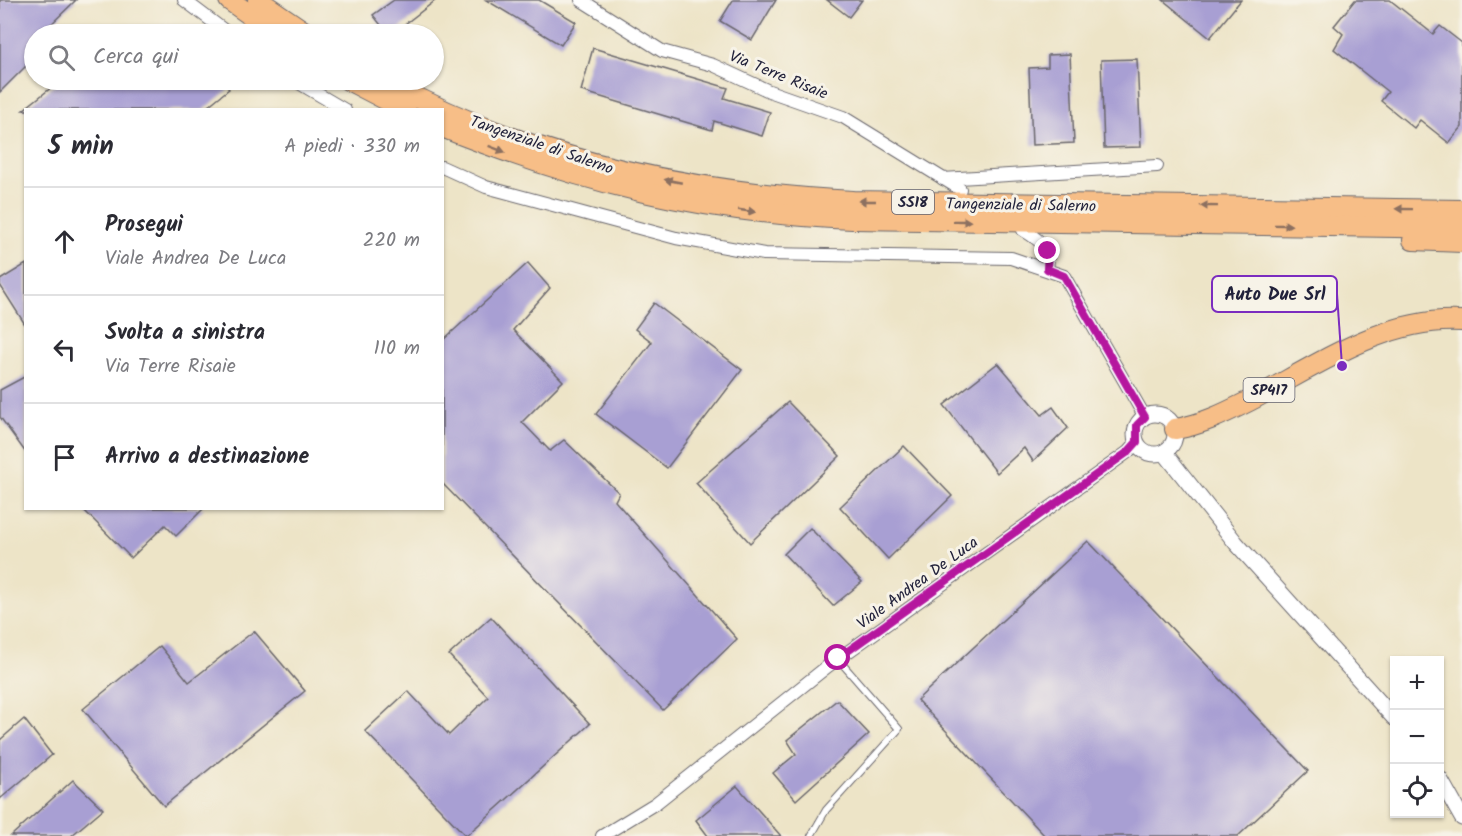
<!DOCTYPE html>
<html lang="it">
<meta charset="utf-8">
<style>
body{margin:0;font-family:Kalam,sans-serif;background:#f2f2f3;color:#2b2b33}
.controls{position:absolute;right:18px;bottom:18px;display:grid;overflow:hidden;border-radius:0px;box-shadow:0 2px 4px #0004}
.controls button{width:54px;height:54px;display:grid;place-items:center;padding:0;border:0;border-bottom:2px solid #e1e1e2;background:#fff;color:#2b2b33;font:30px sans-serif}
.stop{position:absolute;width:18px;height:18px;margin:-14px;border:4px solid #b5179e;border-radius:50%;background:#fff}
.stop.end{background:#b5179e;border-color:#fff;box-shadow:0 2px 6px #0008}
.list{margin:0;padding:0;list-style:none}
h2{display:flex;justify-content:space-between;align-items:center;height:78px;margin:0;padding:0 24px;font-size:26px}
h2 small{font-size:20px;font-weight:400;color:#7c7c81}
.list li{display:grid;grid-template-columns:39px 1fr auto;gap:18px;align-items:center;box-sizing:border-box;height:108px;padding:0 24px;border-top:2px solid #e1e1e2}
.list b{display:block;font-size:22px;white-space:nowrap}
.list p{margin:0;font-size:20px;white-space:nowrap;color:#7c7c81}
.list em{font-size:20px;font-style:normal;color:#7c7c81}
.icon{flex:none;width:33px;height:33px;fill:none;stroke:currentColor;stroke-width:2;stroke-linecap:round;stroke-linejoin:round}
.map{position:relative;flex:none;width:1462px;height:836px;overflow:hidden}
.search{position:absolute;background:#fff;box-shadow:0 2px 4px #0004;left:24px;top:24px;width:420px;height:66px;display:flex;align-items:center;gap:15px;box-sizing:border-box;padding:0 21px;border-radius:33px;color:#7c7c81;font-size:22px}
.panel{position:absolute;background:#fff;box-shadow:0 2px 4px #0004;left:24px;top:108px;width:420px;height:402px;border-radius:0px}
.map>svg:first-child{display:block}
</style>
<div class="map">
<svg width="1462" height="836" viewBox="0 0 1462 836">
<rect width="100%" height="100%" fill="#f7f3e8"/>
<filter id="ink" filterUnits="userSpaceOnUse"><feTurbulence type="fractalNoise" baseFrequency=".0167" numOctaves="2"/><feDisplacementMap in="SourceGraphic" scale="12" xChannelSelector="R" yChannelSelector="G"/><feConvolveMatrix kernelMatrix="1 2 1 2 8 2 1 2 1" color-interpolation-filters="sRGB"/></filter>
<filter id="wash" filterUnits="userSpaceOnUse"><feTurbulence type="fractalNoise" baseFrequency=".008" numOctaves="4" result="noise"/><feDisplacementMap in="SourceGraphic" scale="24" xChannelSelector="R" yChannelSelector="G"/><feGaussianBlur stdDeviation="1.35" result="paint"/><feColorMatrix in="noise" values="0 0 0 0 0 0 0 0 0 0 0 0 0 0 0 0 0 1.4 0 .05"/><feComposite in="paint" operator="in"/></filter>
<g filter="url(#wash)">
<rect width="100%" height="100%" fill="#ede4c7"/>
<g id="blocks">
<!-- building -->
<g fill="#a89fd3">
<path d="M 0,0 L 76,0 L 41,34 L 34,34 L 34,58 L 0,92 Z"/>
<path d="M 394,0 L 436,0 L 392,34 L 388,34 L 373,15 Z"/>
<path d="M 486,0 L 539,0 L 576,22 L 561,45 Z"/>
<path d="M 733,0 L 776,0 L 752,40 L 720,21 Z"/>
<path d="M 827,0 L 862,0 L 849,17 Z"/>
<path d="M 1163,0 L 1241,0 L 1210,38 Z"/>
<path d="M 1355,0 L 1390,0 L 1433,34 L 1440,26 L 1462,43 L 1462,127 L 1449,143 L 1420,120 L 1414,128 L 1381,101 L 1388,92 L 1334,49 L 1343,34 L 1334,26 Z"/>
<path d="M 593,48 L 728,88 L 724,98 L 770,112 L 762,136 L 714,121 L 712,130 L 581,91 Z"/>
<path d="M 1070,54 L 1074,143 L 1032,145 L 1029,68 L 1048,67 L 1048,55 Z"/>
<path d="M 1137,59 L 1141,147 L 1104,148 L 1101,60 Z"/>
<path d="M 61,80 L 170,80 L 175,86 L 184,80 L 221,80 L 229,89 L 203,110 L 23,110 Z"/>
<path d="M 528,263 L 550,288 L 513,330 L 563,381 L 522,422 L 550,451 L 564,440 L 619,493 L 615,501 L 737,639 L 663,710 L 442,483 L 442,341 Z"/>
<path d="M 26,264 L 26,326 L 0,285 L 0,280 Z"/>
<path d="M 654,303 L 742,370 L 667,468 L 596,414 L 652,342 L 635,329 Z"/>
<path d="M 998,363 L 1042,415 L 1053,407 L 1068,428 L 1033,461 L 1024,448 L 997,473 L 944,405 Z"/>
<path d="M 26,376 L 26,453 L 0,417 L 0,390 Z"/>
<path d="M 788,402 L 840,456 L 750,543 L 696,483 Z"/>
<path d="M 904,446 L 952,496 L 888,559 L 840,507 Z"/>
<path d="M 82,508 L 204,508 L 176,536 L 165,525 L 131,558 Z"/>
<path d="M 810,528 L 862,582 L 833,606 L 784,554 Z"/>
<path d="M 1088,541 L 1308,771 L 1238,836 L 1045,836 L 917,700 Z"/>
<path d="M 491,617 L 590,724 L 466,836 L 365,731 L 408,691 L 449,735 L 488,697 L 449,655 Z"/>
<path d="M 254,631 L 305,691 L 164,806 L 83,709 L 160,646 L 189,682 Z"/>
<path d="M 837,700 L 869,734 L 796,800 L 773,773 L 796,754 L 787,740 Z"/>
<path d="M 24,719 L 52,755 L 0,799 L 0,740 Z"/>
<path d="M 73,780 L 103,809 L 71,836 L 11,836 Z"/>
<path d="M 737,786 L 781,836 L 708,836 L 696,820 Z"/>
</g>
</g>
</g>
<g filter="url(#ink)">
<use href="#blocks" fill-opacity="0" stroke="#69666c" stroke-width="1.5"/>
<g fill="none" stroke-linecap="round" stroke-linejoin="round">
<!-- service casing -->
<g stroke="#69666c" stroke-width="8">
<path id="service" d="M 811,836 L 826,810 L 899,729 L 838,659"/>
</g>
<!-- minor casing -->
<g stroke="#69666c" stroke-width="14">
<g id="minor">
<path d="M 184,0 L 229,34"/>
<path d="M 581,0 L 662,51 L 713,65 L 769,91 L 843,117 L 960,189"/>
<path d="M 294,80 L 345,110"/>
<path d="M 442,167 L 486,187 L 590,215 L 676,238 L 764,254 L 1011,258 L 1064,276 L 1145,417"/>
<path d="M 943,179 L 1157,166"/>
<path d="M 1023,230 C 1041,241 1051,247 1047,269"/>
<path d="M 602,836 L 656,803 L 828,666 L 1128,452 L 1137,442"/>
</g>
</g>
<!-- tertiary casing -->
<g stroke="#69666c" stroke-width="17">
<g id="tertiary">
<circle cx="1155" cy="434" r="20"/>
<path d="M 1164,452 L 1236,543 L 1394,718"/>
<path d="M 1440,779 L 1462,818"/>
</g>
</g>
<!-- trunk casing -->
<g stroke="#69666c" stroke-width="22">
<g id="trunk">
<path d="M 229,0 L 277,34"/>
<path d="M 258,0 L 308,34"/>
<path d="M 348,80 L 406,110"/>
<path d="M 384,80 C 527,160 692,193 853,201 L 1462,210"/>
<path d="M 442,127 C 582,183 701,213 852,219 L 1462,228"/>
<path d="M 1413,240 L 1462,242"/>
<path d="M 1175,429 C 1202,425 1227,412 1251,400 C 1316,366 1386,316 1462,321"/>
</g>
</g>
<!-- service -->
<use href="#service" stroke="#fff" stroke-width="6"/>
<!-- minor -->
<use href="#minor" stroke="#fff" stroke-width="12"/>
<!-- tertiary -->
<use href="#tertiary" stroke="#fff" stroke-width="15"/>
<!-- trunk -->
<use href="#trunk" stroke="#f7be87" stroke-width="20"/>
</g>
<!-- one-way arrows -->
<defs><path id="oneway-solid" d="M-6-.8H1V-3.2L6.5 0L1 3.2V.8H-6Z" transform="scale(1.5)"/></defs>
<g fill="#8c7061">
<use href="#oneway-solid" transform="translate(497 149) rotate(21)"/>
<use href="#oneway-solid" transform="translate(673 181) rotate(-169)"/>
<use href="#oneway-solid" transform="translate(867 201) rotate(180)"/>
<use href="#oneway-solid" transform="translate(1209 206) rotate(-179)"/>
<use href="#oneway-solid" transform="translate(1404 209) rotate(-179)"/>
<use href="#oneway-solid" transform="translate(747 211) rotate(8)"/>
<use href="#oneway-solid" transform="translate(962 221) rotate(1)"/>
<use href="#oneway-solid" transform="translate(1283 225) rotate(1)"/>
</g>
</g>
<g fill="none" stroke-linecap="round" stroke-linejoin="round" filter="url(#ink)">
<!-- route -->
<path stroke="#b5179e" stroke-width="8" d="M 838,658 L 1128,452 L 1137,442 L 1137,425 L 1145,417 L 1064,276 L 1047,269 L 1048,251"/>
</g>
<g text-anchor="middle" stroke-width="6" stroke-linejoin="round" paint-order="stroke">
<!-- shield labels -->
<g fill="#f7f3e8" stroke="#62616f" stroke-width="1.5">
<rect x="892" y="190" width="42" height="24" rx="4.5"/>
<rect x="1243.5" y="378" width="51" height="24" rx="4.5"/>
</g>
<g font-size="15" font-weight="bold" fill="#22223b">
<text x="913" y="207">SS18</text>
<text x="1269" y="395">SP417</text>
</g>
<!-- street labels -->
<g font-size="16" fill="#22223b" stroke="#f7f3e8">
<text transform="translate(779 74) rotate(22)" y="6">Via Terre Risaie</text>
<text transform="translate(542 144) rotate(19)" y="6">Tangenziale di Salerno</text>
<text transform="translate(1021 204) rotate(1)" y="6">Tangenziale di Salerno</text>
<text transform="translate(917 582) rotate(-36)" y="6">Viale Andrea De Luca</text>
</g>
</g>
<!-- callouts -->
<path fill="none" stroke="#7b2cbf" stroke-width="2" d="M1342 366L1337 294"/>
<circle fill="#7b2cbf" stroke="#f7f3e8" stroke-width="2" cx="1342" cy="366" r="6"/>
<rect fill="#f7f3e8" stroke="#7b2cbf" stroke-width="2" x="1212" y="276" width="125" height="36" rx="6"/>
<g font-size="18" text-anchor="middle" font-weight="bold" fill="#22223b">
<text x="1275" y="300">Auto Due Srl</text>
</g>
</svg>
<div class="controls">
<button>+</button>
<button>−</button>
<button><svg class="icon" aria-label="locate" viewBox="0 0 24 24"><circle cx="12" cy="12" r="6"/><path d="M12 2v4M12 18v4M2 12h4M18 12h4"/></svg></button>
</div>
<div class="stop" style="left:838px;top:658px"></div>
<div class="stop end" style="left:1048px;top:251px"></div>
<div class="search"><svg class="icon" aria-label="search" viewBox="0 0 24 24"><circle cx="10" cy="10" r="6"/><path d="M15 15l6 6"/></svg>Cerca qui</div>
<section class="panel">
<h2>5 min<small>A piedi · 330 m</small></h2>
<ul class="list">
<li><svg class="icon" aria-label="ahead" viewBox="0 0 24 24"><path d="M12 20V5M6 11l6-6 6 6"/></svg><div><b>Prosegui</b><p>Viale Andrea De Luca</p></div><em>220 m</em></li>
<li><svg class="icon" aria-label="left" viewBox="0 0 24 24"><path d="M17 20v-9H6M10 6l-5 5 5 5"/></svg><div><b>Svolta a sinistra</b><p>Via Terre Risaie</p></div><em>110 m</em></li>
<li><svg class="icon" aria-label="arrive" viewBox="0 0 24 24"><path d="M6 21V4h12l-3 4 3 4H6"/></svg><div><b>Arrivo a destinazione</b></div></li>
</ul>
</section>
</div>
